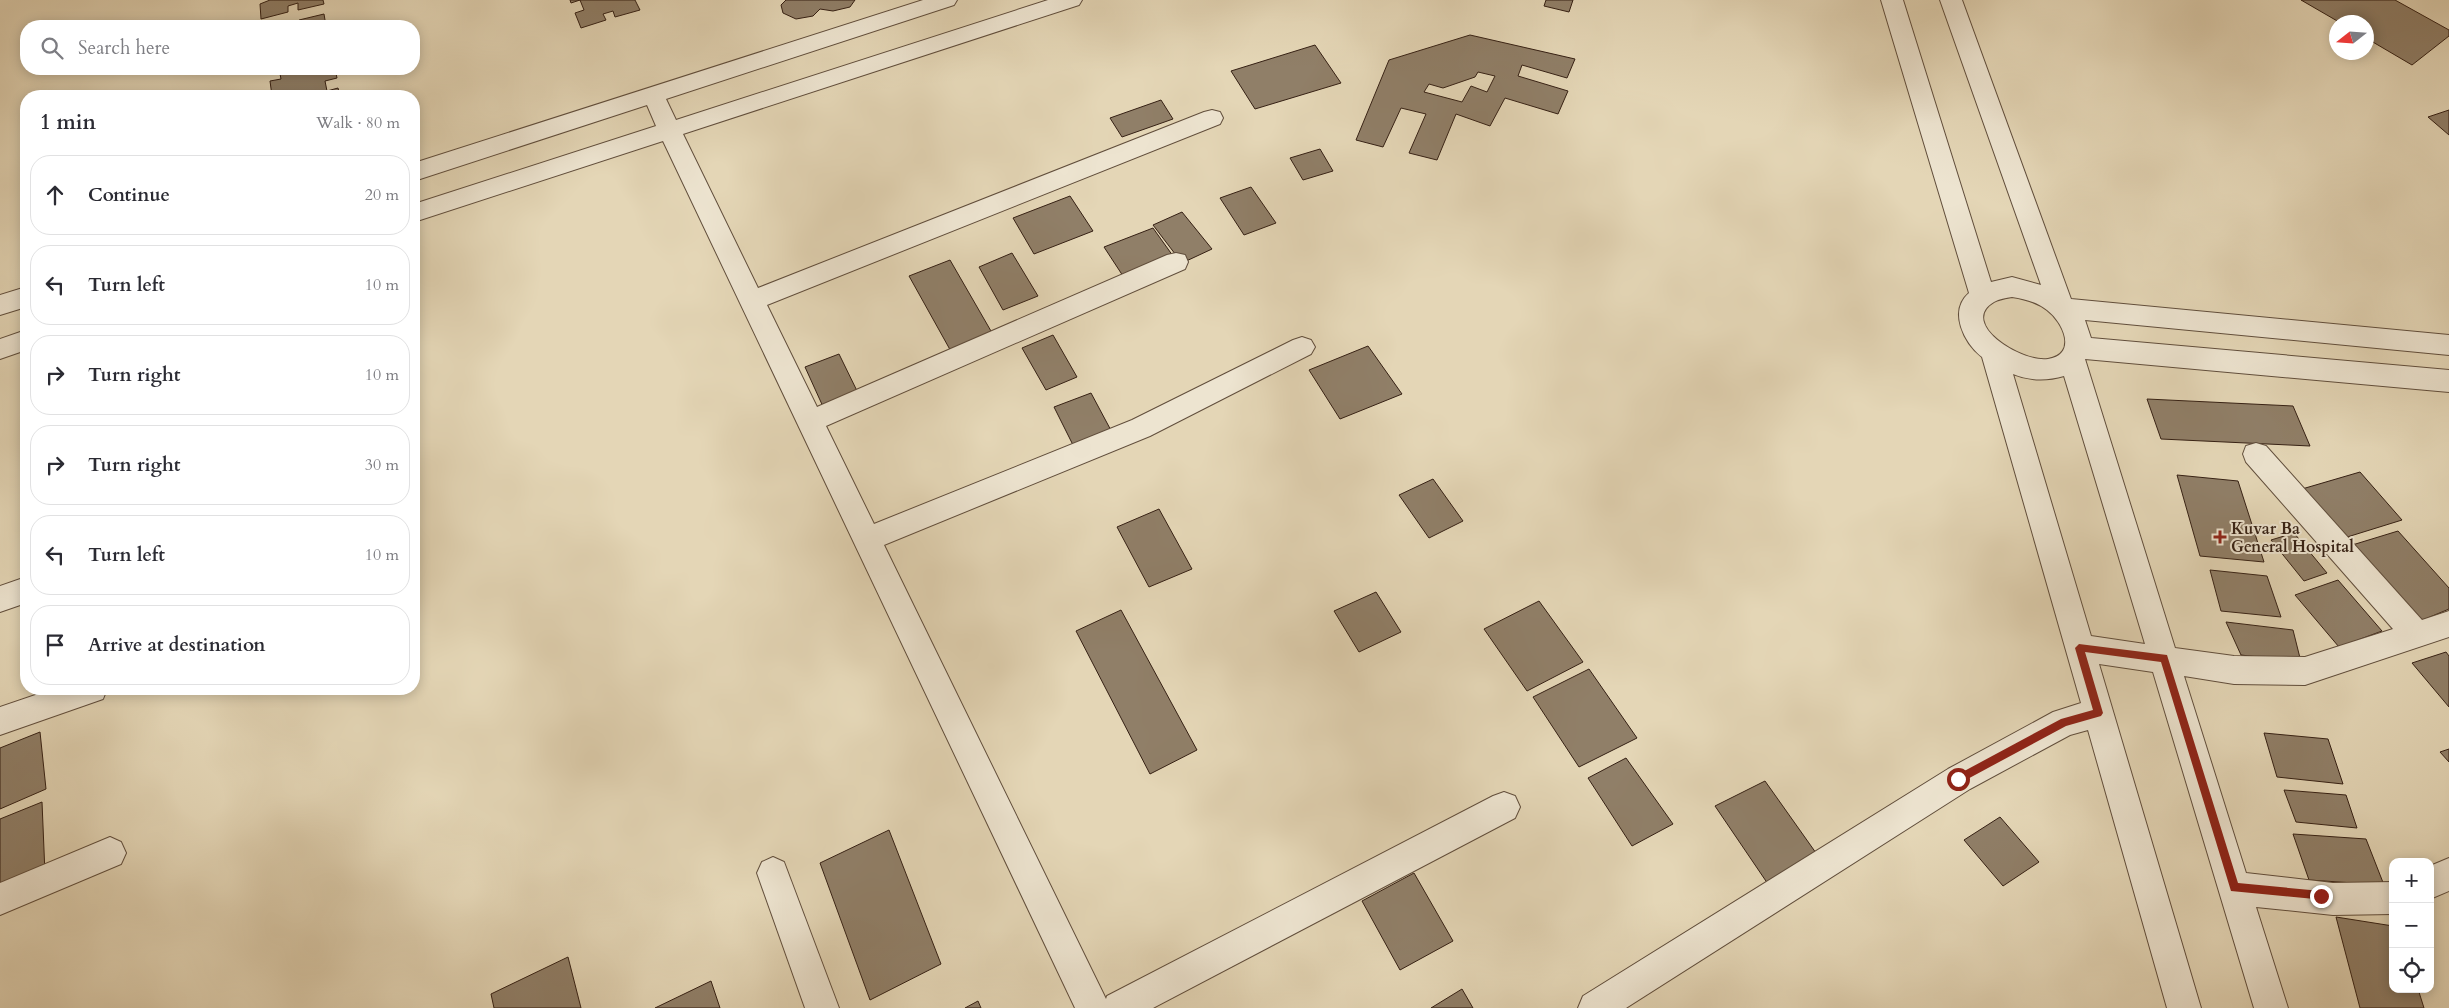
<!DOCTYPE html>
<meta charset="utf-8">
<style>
body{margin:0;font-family:Cardo,serif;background:#f7f7f7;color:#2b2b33}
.controls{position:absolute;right:15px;bottom:15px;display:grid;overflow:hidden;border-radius:10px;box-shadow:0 2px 12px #0003}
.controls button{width:45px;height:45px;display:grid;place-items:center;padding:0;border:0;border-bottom:1px solid #e1e1e2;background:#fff;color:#2b2b33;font:25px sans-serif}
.compass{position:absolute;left:2329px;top:15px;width:45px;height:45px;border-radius:50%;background:#fff;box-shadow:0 2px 12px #0003;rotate:253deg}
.stop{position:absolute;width:15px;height:15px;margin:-11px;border:4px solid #8f2418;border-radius:50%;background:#fff}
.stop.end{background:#8f2418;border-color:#fff;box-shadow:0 1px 5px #0008}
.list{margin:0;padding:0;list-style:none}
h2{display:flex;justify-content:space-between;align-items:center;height:65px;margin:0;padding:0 20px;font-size:21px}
h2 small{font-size:16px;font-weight:400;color:#7c7c81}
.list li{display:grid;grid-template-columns:32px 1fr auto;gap:15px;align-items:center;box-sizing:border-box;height:80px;margin:0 10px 10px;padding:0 10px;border:1px solid #e1e1e2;border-radius:20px}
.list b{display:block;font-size:19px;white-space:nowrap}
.list em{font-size:16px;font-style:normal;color:#7c7c81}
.icon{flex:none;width:28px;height:28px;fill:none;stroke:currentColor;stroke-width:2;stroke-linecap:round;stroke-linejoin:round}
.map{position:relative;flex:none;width:2449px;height:1008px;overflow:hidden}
.search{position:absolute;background:#fff;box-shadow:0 2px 12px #0003;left:20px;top:20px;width:400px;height:55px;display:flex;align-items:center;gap:12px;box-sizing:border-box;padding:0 18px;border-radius:20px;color:#7c7c81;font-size:19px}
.panel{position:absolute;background:#fff;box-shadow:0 2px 12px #0003;left:20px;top:90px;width:400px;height:605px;border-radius:20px}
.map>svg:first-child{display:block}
</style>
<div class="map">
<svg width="2449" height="1008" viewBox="0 0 2449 1008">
<rect width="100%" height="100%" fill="#e4d6b6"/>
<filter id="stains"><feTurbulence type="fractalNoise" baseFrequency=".004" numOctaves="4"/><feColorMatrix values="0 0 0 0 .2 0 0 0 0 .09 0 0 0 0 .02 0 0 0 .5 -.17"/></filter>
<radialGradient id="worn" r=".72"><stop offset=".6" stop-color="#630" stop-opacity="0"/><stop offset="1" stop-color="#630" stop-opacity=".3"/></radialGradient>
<!-- building -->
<g fill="#907f68" stroke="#352014" fill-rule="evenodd">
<path d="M 270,0 L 323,0 L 324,4 L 298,10 L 298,3 L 288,6 L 288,12 L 261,19 L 260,4 Z"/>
<path d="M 570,0 L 635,0 L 640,10 L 615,17 L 613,11 L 603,14 L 606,20 L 581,28 L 575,13 L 584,10 L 580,0 L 571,3 Z"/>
<path d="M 786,0 L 855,0 L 850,7 L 833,11 L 820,9 L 813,16 L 796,19 L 783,13 L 781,5 Z"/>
<path d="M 1546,0 L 1573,0 L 1569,12 L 1544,6 Z"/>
<path d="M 2301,0 L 2395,0 L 2449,30 L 2449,36 L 2412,65 L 2366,38 L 2366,22 L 2339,22 Z"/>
<path d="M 324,14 L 326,26 L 297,26 L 299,26 L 299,20 Z"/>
<path d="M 1470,35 L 1575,59 L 1567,78 L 1522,65 L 1518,76 L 1568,91 L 1558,114 L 1505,98 L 1490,126 L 1456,114 L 1437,160 L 1409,153 L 1426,114 L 1401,108 L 1383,147 L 1356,140 L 1389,60 ZM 1478,72 L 1495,76 L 1487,92 L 1471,86 L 1462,102 L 1424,92 L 1429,84 L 1443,88 L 1475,77 Z"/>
<path d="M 1315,45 L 1341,83 L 1255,109 L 1231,71 Z"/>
<path d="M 279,69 L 309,69 L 309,71 L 335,69 L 337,78 L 325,81 L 327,91 L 338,88 L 340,96 L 283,96 L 283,94 L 272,96 L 270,81 L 281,79 Z"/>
<path d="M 1161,100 L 1173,119 L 1122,137 L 1110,118 Z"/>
<path d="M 2449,110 L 2449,135 L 2428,117 Z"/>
<path d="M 1320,149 L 1333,171 L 1303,180 L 1290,158 Z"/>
<path d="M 1251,187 L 1276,223 L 1244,235 L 1220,198 Z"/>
<path d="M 1070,196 L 1093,231 L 1034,254 L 1013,218 Z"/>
<path d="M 1182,212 L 1212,249 L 1182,263 L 1153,225 Z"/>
<path d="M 1153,228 L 1173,256 L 1123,276 L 1104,247 Z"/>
<path d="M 1012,253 L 1038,296 L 1003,310 L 979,267 Z"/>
<path d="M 950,260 L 995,338 L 953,355 L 909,276 Z"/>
<path d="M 1053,335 L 1077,377 L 1046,390 L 1022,348 Z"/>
<path d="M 1368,346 L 1402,394 L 1340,419 L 1309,370 Z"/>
<path d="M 839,354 L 860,397 L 825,411 L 805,367 Z"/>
<path d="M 1091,393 L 1114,436 L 1076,451 L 1054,407 Z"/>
<path d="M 2147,399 L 2293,406 L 2310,446 L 2161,439 Z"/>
<path d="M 2360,472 L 2402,520 L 2344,538 L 2302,489 Z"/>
<path d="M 2177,475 L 2238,481 L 2264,562 L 2200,556 Z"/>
<path d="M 26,476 L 26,512 L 22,513 Z"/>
<path d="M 1433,479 L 1463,521 L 1429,538 L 1399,495 Z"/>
<path d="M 1159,509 L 1192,569 L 1149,587 L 1117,527 Z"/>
<path d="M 2398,531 L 2449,588 L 2449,609 L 2418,622 L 2349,546 Z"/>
<path d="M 2294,533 L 2327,573 L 2304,581 L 2271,540 Z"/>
<path d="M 2210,570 L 2267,576 L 2281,617 L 2221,611 Z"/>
<path d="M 2338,580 L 2382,631 L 2339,647 L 2295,595 Z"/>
<path d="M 1376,592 L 1401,632 L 1359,652 L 1334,611 Z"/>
<path d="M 1539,601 L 1583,662 L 1527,691 L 1484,629 Z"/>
<path d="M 1121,610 L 1197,750 L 1150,774 L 1076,631 Z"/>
<path d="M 2226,622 L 2293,630 L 2301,662 L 2241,655 Z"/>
<path d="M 2446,652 L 2449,656 L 2449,707 L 2412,663 Z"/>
<path d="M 1589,669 L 1637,738 L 1579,767 L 1533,697 Z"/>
<path d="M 40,732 L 46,789 L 0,809 L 0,748 Z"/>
<path d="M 2264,733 L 2328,739 L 2343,784 L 2277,777 Z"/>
<path d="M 2449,749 L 2449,762 L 2440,752 Z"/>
<path d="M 1626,758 L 1673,824 L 1632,846 L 1588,778 Z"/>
<path d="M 1765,781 L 1821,860 L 1770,887 L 1715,806 Z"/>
<path d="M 2284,790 L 2346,795 L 2357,828 L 2296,822 Z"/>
<path d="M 42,802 L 45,874 L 0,893 L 0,819 Z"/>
<path d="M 2000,817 L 2039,862 L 2003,886 L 1964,840 Z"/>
<path d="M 889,830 L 941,964 L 870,1000 L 820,863 Z"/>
<path d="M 2293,834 L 2366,839 L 2384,885 L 2309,880 Z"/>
<path d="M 1414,873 L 1453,941 L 1400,970 L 1362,901 Z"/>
<path d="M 2336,917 L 2393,926 L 2393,989 L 2418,989 L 2424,1008 L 2360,1008 Z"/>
<path d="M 568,957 L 581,1008 L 494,1008 L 491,994 Z"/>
<path d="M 711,981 L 720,1008 L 655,1008 Z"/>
<path d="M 1462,989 L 1473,1008 L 1431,1008 Z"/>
<path d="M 978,1001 L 981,1008 L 965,1008 Z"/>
</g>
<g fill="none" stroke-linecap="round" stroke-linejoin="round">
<!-- minor casing -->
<g stroke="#614e3c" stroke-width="2">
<g id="minor">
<path d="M 923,0 L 957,0 L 954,5 L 666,99 L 676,120 L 1048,0 L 1082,0 L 1079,5 L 683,134 L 758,288 L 1204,112 L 1212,110 L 1220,112 L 1223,118 L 1220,124 L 767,305 L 817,407 L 1167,255 L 1176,253 L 1185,255 L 1188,262 L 1185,269 L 826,426 L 874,524 L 1132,420 L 1293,340 L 1302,337 L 1311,340 L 1315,347 L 1311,354 L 1150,436 L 884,545 L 1106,999 L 1107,996 L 1493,796 L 1504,792 L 1515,796 L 1520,807 L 1515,818 L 1153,1008 L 1075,1008 L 663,141 L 414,222 L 414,204 L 656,126 L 647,105 L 414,181 L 414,163 Z"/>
<path d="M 1881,0 L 1903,0 L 1991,282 L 2012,277 L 2041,285 L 1940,0 L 1962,0 L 2071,299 L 2449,335 L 2449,355 L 2085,320 L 2091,338 L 2449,370 L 2449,392 L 2085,359 L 2175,648 L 2234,656 L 2305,657 L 2393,629 L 2246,462 L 2243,454 L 2246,446 L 2256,443 L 2266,446 L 2422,620 L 2449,611 L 2449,637 L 2305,685 L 2234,684 L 2184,676 L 2246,873 L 2333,883 L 2393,882 L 2393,914 L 2333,915 L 2256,907 L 2288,1008 L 2254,1008 L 2153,672 L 2099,664 L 2201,1008 L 2167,1008 L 2088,730 L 2070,735 L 1970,789 L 1626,1008 L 1578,1008 L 1583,996 L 1948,769 L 2053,712 L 2081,703 L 1982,357 C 1964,343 1948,311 1969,293 ZM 2012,297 C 2025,299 2037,302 2047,310 C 2063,322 2078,354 2048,359 C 2021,363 1958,323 1994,302 C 1999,299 2006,298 2012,297 ZM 2013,374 C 2030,381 2047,381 2064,376 L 2145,644 L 2091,636 Z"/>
<path d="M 26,287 L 26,307 L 0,315 L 0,295 Z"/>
<path d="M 26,330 L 26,350 L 0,359 L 0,339 Z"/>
<path d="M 26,577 L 26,603 L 0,612 L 0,586 Z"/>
<path d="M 53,689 L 107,689 L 103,699 L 0,735 L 0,707 Z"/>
<path d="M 110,837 L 121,842 L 126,853 L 121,864 L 0,915 L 0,883 Z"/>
<path d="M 773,857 L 784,862 L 839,1008 L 805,1008 L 757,873 L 762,862 Z"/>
<path d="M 2449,858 L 2449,891 L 2430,899 L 2430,866 Z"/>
</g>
</g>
<!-- minor -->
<use href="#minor" fill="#ede4d0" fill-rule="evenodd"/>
</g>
<!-- route -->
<path fill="#8f2418" d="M 2079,644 L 2167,655 L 2238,883 L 2321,891 L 2326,896 L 2325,900 L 2231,891 L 2161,662 L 2085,652 L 2103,713 L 2101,716 L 2066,726 L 1962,782 L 1955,782 L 1955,776 L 2061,719 L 2093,710 L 2075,648 Z"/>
<!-- markers -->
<path fill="#8f2418" stroke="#ede4d0" stroke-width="2" d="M2217.5 529.5h5v5h5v5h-5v5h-5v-5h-5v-5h5z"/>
<g text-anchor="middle" stroke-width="4" stroke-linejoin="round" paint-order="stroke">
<!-- poi labels -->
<g font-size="16" font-weight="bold" fill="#352014" stroke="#ede4d0" text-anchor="start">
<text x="2231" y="534">Kuvar Ba<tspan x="2231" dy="18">General Hospital</tspan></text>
</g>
</g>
<rect width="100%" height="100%" filter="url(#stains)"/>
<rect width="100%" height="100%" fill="url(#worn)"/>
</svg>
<div class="controls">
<button>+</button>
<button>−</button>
<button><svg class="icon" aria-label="locate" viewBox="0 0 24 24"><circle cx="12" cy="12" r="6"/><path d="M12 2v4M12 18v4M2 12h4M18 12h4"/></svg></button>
</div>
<svg class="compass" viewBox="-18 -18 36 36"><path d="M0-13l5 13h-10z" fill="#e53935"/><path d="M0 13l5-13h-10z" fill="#7c7c81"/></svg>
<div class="stop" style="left:1958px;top:779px"></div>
<div class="stop end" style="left:2321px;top:896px"></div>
<div class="search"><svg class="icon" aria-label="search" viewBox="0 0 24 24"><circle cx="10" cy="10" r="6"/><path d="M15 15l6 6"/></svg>Search here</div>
<section class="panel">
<h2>1 min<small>Walk · 80 m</small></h2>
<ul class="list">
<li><svg class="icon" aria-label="ahead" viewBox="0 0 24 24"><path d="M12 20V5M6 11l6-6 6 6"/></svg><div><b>Continue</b></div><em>20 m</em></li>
<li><svg class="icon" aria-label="left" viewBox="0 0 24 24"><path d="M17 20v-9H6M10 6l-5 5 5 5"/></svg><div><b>Turn left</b></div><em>10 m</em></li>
<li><svg class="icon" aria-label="right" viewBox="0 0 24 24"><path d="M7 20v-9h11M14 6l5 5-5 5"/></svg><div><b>Turn right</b></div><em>10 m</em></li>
<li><svg class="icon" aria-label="right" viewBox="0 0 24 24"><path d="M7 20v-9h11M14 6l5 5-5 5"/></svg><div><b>Turn right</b></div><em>30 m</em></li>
<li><svg class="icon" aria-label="left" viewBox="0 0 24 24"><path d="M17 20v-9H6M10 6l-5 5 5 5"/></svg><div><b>Turn left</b></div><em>10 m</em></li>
<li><svg class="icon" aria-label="arrive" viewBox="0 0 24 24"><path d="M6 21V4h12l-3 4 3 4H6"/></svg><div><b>Arrive at destination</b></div></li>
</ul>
</section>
</div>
